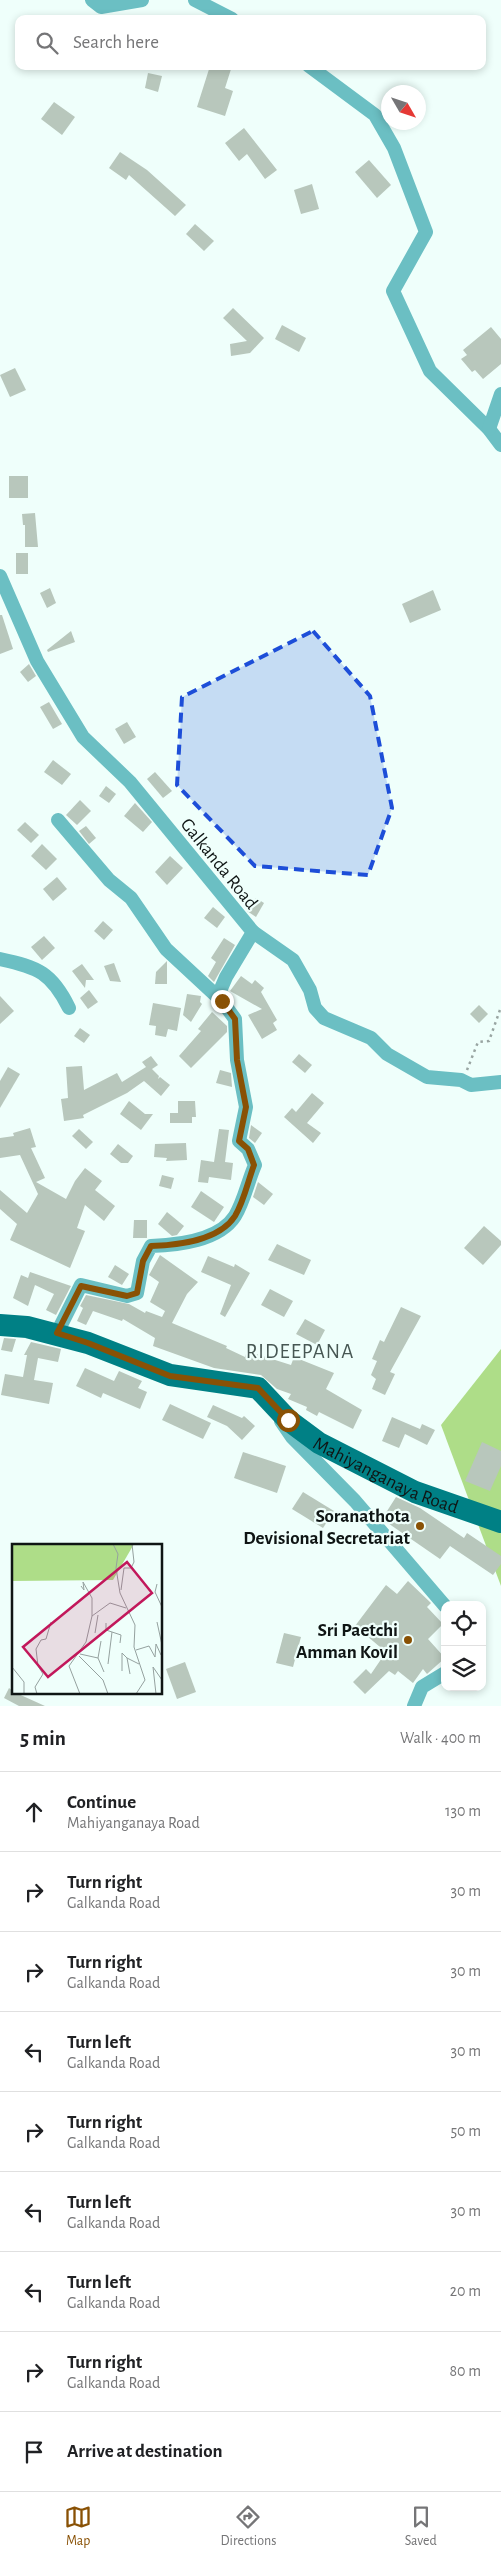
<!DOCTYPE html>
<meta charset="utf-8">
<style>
body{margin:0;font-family:"Alegreya Sans",sans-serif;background:#f6f6f6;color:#202124}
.controls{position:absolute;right:15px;bottom:15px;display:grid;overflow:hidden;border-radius:10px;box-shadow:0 2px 8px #0003}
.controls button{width:45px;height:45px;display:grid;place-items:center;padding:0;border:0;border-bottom:1px solid #e0e0e0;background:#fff;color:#202124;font:25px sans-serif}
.compass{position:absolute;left:381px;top:85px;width:45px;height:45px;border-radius:50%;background:#fff;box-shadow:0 2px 8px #0003;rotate:129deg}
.stop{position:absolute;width:15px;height:15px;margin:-11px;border:4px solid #895105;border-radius:50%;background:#fff}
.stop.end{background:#895105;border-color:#fff;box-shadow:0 1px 5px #0008}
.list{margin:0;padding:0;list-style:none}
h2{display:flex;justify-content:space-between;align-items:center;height:65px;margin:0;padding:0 20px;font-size:21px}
h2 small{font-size:16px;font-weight:400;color:#757577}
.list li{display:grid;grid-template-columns:32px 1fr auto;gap:15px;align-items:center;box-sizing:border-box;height:80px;padding:0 20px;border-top:1px solid #e0e0e0}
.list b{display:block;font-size:19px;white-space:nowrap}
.list p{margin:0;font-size:16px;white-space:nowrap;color:#757577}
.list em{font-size:16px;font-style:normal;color:#757577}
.icon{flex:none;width:28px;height:28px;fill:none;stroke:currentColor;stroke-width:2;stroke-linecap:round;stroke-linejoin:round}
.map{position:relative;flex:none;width:501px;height:1706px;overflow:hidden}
.search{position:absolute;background:#fff;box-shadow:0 2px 8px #0003;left:15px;right:15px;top:15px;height:55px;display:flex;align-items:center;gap:12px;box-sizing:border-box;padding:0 18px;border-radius:10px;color:#757577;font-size:19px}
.sheet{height:785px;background:#fff}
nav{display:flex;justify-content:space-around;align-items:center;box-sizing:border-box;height:70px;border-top:1px solid #e0e0e0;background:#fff;font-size:14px;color:#757577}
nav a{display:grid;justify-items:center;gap:2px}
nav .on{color:#895105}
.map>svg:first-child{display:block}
</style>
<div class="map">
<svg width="501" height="1706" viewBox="0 0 501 1706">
<rect width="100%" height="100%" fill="#effffb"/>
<!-- forest -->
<path fill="#aedd88" d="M 501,1349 L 501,1586 L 441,1425 Z"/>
<!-- building -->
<g fill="#b8c7bc">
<path d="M 210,66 L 232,66 L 225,88 L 233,91 L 225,116 L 197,107 Z"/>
<path d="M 148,73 L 162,76 L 158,92 L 145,88 Z"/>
<path d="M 54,102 L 75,117 L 62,135 L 41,119 Z"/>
<path d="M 244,128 L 277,170 L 265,179 L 247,154 L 239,161 L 225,143 Z"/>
<path d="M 120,152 L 147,170 L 186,205 L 175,216 L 129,175 L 126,180 L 109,168 Z"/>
<path d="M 369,160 L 391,185 L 377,198 L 355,172 Z"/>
<path d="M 312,184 L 319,209 L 301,214 L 294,190 Z"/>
<path d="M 195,224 L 214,241 L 204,251 L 186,234 Z"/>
<path d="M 233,308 L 264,338 L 250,353 L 231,356 L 230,344 L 247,341 L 223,318 Z"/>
<path d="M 282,325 L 306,338 L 299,352 L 275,339 Z"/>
<path d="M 491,327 L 501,339 L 501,364 L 483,379 L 475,370 L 472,372 L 461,359 L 467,355 L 463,350 Z"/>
<path d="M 15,368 L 26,390 L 10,397 L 0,375 Z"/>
<rect x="9" y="476" width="19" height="22"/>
<path d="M 35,513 L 38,547 L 25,547 L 25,525 L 23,525 L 22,514 Z"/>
<rect x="16" y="553" width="12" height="21"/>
<path d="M 50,588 L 56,603 L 47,608 L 40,593 Z"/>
<path d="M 433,590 L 441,610 L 410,623 L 402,604 Z"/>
<path d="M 0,615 L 2,615 L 13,649 L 0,654 Z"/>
<path d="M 71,631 L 75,642 L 48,652 L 47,650 Z"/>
<path d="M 29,664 L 36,676 L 28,682 L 20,672 Z"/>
<path d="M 49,702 L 62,724 L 53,729 L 40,707 Z"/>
<path d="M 127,722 L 136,737 L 124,744 L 115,729 Z"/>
<path d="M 53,760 L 71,774 L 62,785 L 44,772 Z"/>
<path d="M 155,772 L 172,791 L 163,798 L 147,779 Z"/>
<path d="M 106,786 L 116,794 L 109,803 L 99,796 Z"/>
<path d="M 80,800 L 91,811 L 77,825 L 66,815 Z"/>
<path d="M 135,803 L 152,822 L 143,832 L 124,816 Z"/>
<path d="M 25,822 L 39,835 L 31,843 L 17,830 Z"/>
<path d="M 86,826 L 96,838 L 89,844 L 79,831 Z"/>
<path d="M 42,844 L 57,859 L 46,870 L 31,856 Z"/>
<path d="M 170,856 L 183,868 L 167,885 L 155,872 Z"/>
<path d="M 57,877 L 67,889 L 53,901 L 43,889 Z"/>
<path d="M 256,898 L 264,903 L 256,917 L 247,911 Z"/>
<path d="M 213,907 L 225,917 L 217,928 L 204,918 Z"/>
<path d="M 103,921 L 113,930 L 104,940 L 94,931 Z"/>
<path d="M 44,936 L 55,948 L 42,960 L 31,947 Z"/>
<path d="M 224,938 L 235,945 L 214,982 L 208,976 L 216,962 L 211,958 Z"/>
<path d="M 167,961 L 167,984 L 155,984 L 156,972 Z"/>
<path d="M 114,963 L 121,982 L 110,981 L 104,966 Z"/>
<path d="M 82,964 L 94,980 L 86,980 L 85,988 L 72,971 Z"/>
<path d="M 241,976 L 252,984 L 255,980 L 264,988 L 261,992 L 277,1020 L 273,1023 L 277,1030 L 262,1039 L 248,1015 L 262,1009 L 230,991 Z"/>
<path d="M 89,990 L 98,1002 L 88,1009 L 80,998 Z"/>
<path d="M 187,994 L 201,996 L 200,1002 L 202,1004 L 191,1022 L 183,1015 Z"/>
<path d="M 0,996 L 14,1011 L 0,1024 Z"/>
<path d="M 153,1003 L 181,1008 L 177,1031 L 168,1029 L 166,1037 L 155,1035 L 156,1026 L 149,1025 Z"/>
<path d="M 479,1005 L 488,1014 L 479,1023 L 470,1014 Z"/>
<path d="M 212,1012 L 227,1026 L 227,1032 L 191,1068 L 179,1056 L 201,1031 L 198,1029 Z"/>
<path d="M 80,1028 L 90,1035 L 84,1043 L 74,1036 Z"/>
<path d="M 299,1054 L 312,1065 L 305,1073 L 292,1062 Z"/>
<path d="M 151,1056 L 158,1065 L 152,1069 L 159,1076 L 158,1079 L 160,1077 L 170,1085 L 161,1096 L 144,1081 L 127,1093 L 83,1115 L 84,1118 L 64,1121 L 61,1099 L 68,1098 L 66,1067 L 82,1066 L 84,1090 L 117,1073 L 122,1082 L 146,1067 L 142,1062 Z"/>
<path d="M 8,1067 L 20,1074 L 0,1108 L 0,1081 Z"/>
<path d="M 220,1070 L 231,1073 L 232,1087 L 216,1083 Z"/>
<path d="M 312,1093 L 324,1103 L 307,1123 L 321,1133 L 313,1143 L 284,1117 L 292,1108 L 296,1112 Z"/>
<path d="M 129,1101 L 145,1114 L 153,1114 L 141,1130 L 120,1114 Z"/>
<path d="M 178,1101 L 195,1101 L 196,1117 L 192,1117 L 192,1123 L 170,1123 L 170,1113 L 178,1113 Z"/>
<path d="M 251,1125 L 262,1133 L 255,1143 L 249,1138 Z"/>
<path d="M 30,1128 L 36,1147 L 31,1148 L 45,1178 L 36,1182 L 66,1199 L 75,1181 L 85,1168 L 102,1181 L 95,1190 L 115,1206 L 104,1221 L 85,1205 L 77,1228 L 85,1231 L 70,1268 L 10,1240 L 17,1224 L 0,1209 L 0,1190 L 27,1213 L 38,1194 L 20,1155 L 0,1158 L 0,1138 L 14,1136 L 13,1133 Z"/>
<path d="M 79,1129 L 93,1142 L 86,1149 L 72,1136 Z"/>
<path d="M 219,1129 L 229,1130 L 225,1162 L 233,1163 L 231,1180 L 209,1177 L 208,1183 L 198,1182 L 201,1160 L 214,1162 Z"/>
<path d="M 186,1143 L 187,1160 L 166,1161 L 167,1158 L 154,1157 L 155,1144 Z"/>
<path d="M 118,1144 L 133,1156 L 128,1163 L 121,1163 L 110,1154 Z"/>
<path d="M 162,1175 L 174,1178 L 171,1189 L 159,1186 Z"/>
<path d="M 258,1182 L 273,1194 L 264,1205 L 253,1197 Z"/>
<path d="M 201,1191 L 224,1207 L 214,1222 L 191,1207 Z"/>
<path d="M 167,1212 L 184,1226 L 177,1235 L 172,1236 L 158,1224 Z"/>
<path d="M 134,1220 L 147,1220 L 147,1238 L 133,1238 Z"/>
<path d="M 484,1226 L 501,1241 L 501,1245 L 483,1265 L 464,1248 Z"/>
<path d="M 277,1244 L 311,1260 L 304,1275 L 268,1260 Z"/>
<path d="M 160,1255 L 198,1282 L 187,1294 L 172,1323 L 227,1346 L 226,1348 L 245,1357 L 247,1351 L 291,1365 L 294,1357 L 334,1373 L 326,1389 L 362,1410 L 353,1429 L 319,1412 L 317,1416 L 306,1410 L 307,1407 L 288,1399 L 291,1394 L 277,1389 L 261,1375 L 214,1368 L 153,1346 L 155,1338 L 123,1319 L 122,1321 L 93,1311 L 86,1325 L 77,1321 L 83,1308 L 80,1306 L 86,1295 L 129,1304 L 145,1313 L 146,1311 L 162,1317 L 165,1311 L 150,1302 L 159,1282 L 149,1275 Z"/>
<path d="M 208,1256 L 234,1267 L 235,1264 L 250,1273 L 225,1317 L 220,1314 L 231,1285 L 201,1272 Z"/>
<path d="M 115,1265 L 129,1274 L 122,1285 L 108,1277 Z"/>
<path d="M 30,1272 L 71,1286 L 56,1315 L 46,1310 L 54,1294 L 35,1285 L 28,1306 L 13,1298 L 21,1275 L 28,1278 Z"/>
<path d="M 270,1289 L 293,1301 L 284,1317 L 261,1305 Z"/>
<path d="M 401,1307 L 421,1316 L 390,1372 L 395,1374 L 385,1395 L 372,1389 L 376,1379 L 371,1375 L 377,1361 L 372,1359 L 380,1340 L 384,1342 Z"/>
<path d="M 305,1319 L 325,1330 L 317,1345 L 296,1334 Z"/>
<path d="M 4,1338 L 16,1339 L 12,1352 L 1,1350 Z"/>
<path d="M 31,1342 L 61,1349 L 58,1362 L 38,1358 L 34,1380 L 53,1383 L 49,1404 L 1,1395 L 5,1374 L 23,1377 L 27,1355 L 24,1355 Z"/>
<path d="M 85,1368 L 114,1381 L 119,1371 L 142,1381 L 138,1388 L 147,1392 L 140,1409 L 103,1393 L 101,1398 L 76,1386 Z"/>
<path d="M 170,1404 L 211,1423 L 203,1439 L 162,1420 Z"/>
<path d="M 213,1405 L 242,1418 L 244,1416 L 255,1426 L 242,1440 L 227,1426 L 207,1417 Z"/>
<path d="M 392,1417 L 420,1429 L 422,1424 L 435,1430 L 427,1445 L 405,1434 L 399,1448 L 382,1441 Z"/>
<path d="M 482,1442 L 501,1451 L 501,1466 L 490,1491 L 465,1481 Z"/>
<path d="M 243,1452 L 286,1466 L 277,1493 L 234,1478 Z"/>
<path d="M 303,1492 L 334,1511 L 323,1528 L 292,1509 Z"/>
<path d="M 396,1497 L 420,1508 L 464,1538 L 467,1533 L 501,1556 L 501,1564 L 493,1575 L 450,1546 L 440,1559 L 382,1519 Z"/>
<path d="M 408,1581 L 431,1603 L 427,1607 L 443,1624 L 428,1639 L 445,1658 L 427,1674 L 423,1669 L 413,1683 L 398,1671 L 395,1675 L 389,1671 L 365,1694 L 353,1682 L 366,1669 L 371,1674 L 386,1652 L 355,1626 L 386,1585 L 397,1594 Z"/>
<path d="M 284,1633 L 301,1637 L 293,1667 L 276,1663 Z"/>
<path d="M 185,1662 L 196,1692 L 177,1699 L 166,1669 Z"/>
<path d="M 9,1688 L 14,1692 L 45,1706 L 19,1706 L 4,1698 Z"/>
</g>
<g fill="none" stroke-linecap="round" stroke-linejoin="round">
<!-- path -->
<path stroke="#99a5a2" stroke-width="2.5" stroke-dasharray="2.5 4" stroke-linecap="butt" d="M 467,1070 L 478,1042 L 489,1041 L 501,1007"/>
<!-- minor -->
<g stroke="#6bbfc3" stroke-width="14">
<path d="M 92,0 L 101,7 L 142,0"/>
<path d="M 195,0 L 232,19"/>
<path d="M 309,66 L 375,115 L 394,148 L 426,232 L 393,291 L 430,371 L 489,429 L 501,445"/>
<path d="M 489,429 L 501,394"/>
<path d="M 0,576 L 37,661 L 83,737 L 130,782 L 253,932 L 226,977 L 220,991 L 222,1001 L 235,1019 L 237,1060 L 246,1107 L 239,1141 L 248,1149 L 255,1165 C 248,1181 244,1201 235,1216 C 219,1241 178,1245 151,1246 L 143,1261 L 137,1293 L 127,1296 L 81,1285 L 57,1333"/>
<path d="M 58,820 L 109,880 L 131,898 L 166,949 L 222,1001"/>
<path d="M 253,932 L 293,960 L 310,990 L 315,1008 L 324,1018 L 371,1038 L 387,1054 L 427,1077 L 461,1080 L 471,1085 L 501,1082"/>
<path d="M 0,959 C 38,967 52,973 69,1008"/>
<path d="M 281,1421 L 292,1437 L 355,1501 L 445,1606"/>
<path d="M 414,1706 L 422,1687 L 445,1673"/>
</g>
<!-- primary -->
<path stroke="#008085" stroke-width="22" id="s1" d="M 0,1325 L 27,1327 L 88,1343 L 170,1375 L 258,1388 L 288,1420 L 319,1443 L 415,1492 L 501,1522"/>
</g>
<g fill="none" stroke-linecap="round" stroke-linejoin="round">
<!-- route -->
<path stroke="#895105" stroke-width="6" d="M 222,1001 L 235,1019 L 237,1060 L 246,1107 L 239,1141 L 248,1149 L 254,1165 C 248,1181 244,1201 235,1216 C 219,1241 178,1245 151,1246 L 143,1261 L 137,1293 L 127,1296 L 81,1286 L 57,1333 L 88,1343 L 170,1376 L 258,1388 L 288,1420"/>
</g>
<!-- marked area -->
<path fill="#1d4ed8" fill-opacity="0.2" stroke="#1d4ed8" stroke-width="4" stroke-dasharray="10 6" stroke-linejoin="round" d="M 313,631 L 370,696 L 392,808 L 368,875 L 255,866 L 177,785 L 182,697 Z"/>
<!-- markers -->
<g fill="#895105" stroke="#effffb" stroke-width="2">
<circle cx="420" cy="1526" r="5"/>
<circle cx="408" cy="1640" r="5"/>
</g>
<g text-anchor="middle" stroke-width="4.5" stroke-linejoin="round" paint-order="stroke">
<!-- street labels -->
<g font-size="19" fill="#0f1514" stroke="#effffb">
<text transform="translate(220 863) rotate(51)" y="7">Galkanda Road</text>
<text dy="7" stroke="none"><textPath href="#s1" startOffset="424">Mahiyanganaya Road</textPath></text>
</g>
<!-- poi labels -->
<g font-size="19" font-weight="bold" fill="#0f1514" stroke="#effffb" text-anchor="end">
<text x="410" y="1522">Soranathota<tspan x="410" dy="22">Devisional Secretariat</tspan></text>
<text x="398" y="1636">Sri Paetchi<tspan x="398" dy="22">Amman Kovil</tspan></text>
</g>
<!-- quarter labels -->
<g font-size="21" letter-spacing="1" fill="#475753" stroke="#effffb">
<text x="300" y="1358">RIDEEPANA</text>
</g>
</g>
<!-- overview -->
<g transform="translate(12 1544)">
<rect width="150" height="150" fill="#effffb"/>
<path d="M 122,0 L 101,36 L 0,37 L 0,1 Z" fill="#aedd88"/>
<path fill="none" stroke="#95a19f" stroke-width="1" d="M 101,0 L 106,10 L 104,24 L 108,49 L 123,81 L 122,103 L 133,136 L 124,150M 145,40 L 143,48 L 150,63M 69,42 L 72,46 L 71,38 L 80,54 L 80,72M 109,46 L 112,24 L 119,24 L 122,18 L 120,0M 145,78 L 150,101M 94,79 L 94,86 L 100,88 L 96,120M 100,88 L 109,91 L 108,99M 83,89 L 86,71M 89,97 L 86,114 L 92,128M 124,106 L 137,102 L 143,113M 68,110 L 86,114M 67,112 L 91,136 L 96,150M 143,113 L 144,100 L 149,111M 0,123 L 12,138 L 12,150M 110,127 L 110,109 L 115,114M 118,130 L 115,114 L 127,120M 25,150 L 23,143 L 31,130 L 26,122 L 24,105 L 29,96 L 34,95 L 39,78M 68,150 L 57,122 L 74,98 L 80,72 L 98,59 L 114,64M 144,150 L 141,123 L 150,136"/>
<path fill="#c2185b" fill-opacity="0.15" stroke="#c2185b" stroke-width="2.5" d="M 115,18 L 140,49 L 36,133 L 11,103 Z"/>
<rect width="150" height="150" fill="none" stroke="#0f1514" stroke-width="2.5"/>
</g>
</svg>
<div class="controls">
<button><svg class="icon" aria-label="locate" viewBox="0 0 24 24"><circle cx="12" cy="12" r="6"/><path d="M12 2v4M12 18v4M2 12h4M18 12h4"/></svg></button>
<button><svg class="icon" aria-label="layers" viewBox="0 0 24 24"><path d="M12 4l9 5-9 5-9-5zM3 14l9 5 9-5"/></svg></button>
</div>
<svg class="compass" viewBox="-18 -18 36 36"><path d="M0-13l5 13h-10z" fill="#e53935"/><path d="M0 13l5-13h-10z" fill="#757577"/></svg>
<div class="stop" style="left:288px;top:1420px"></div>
<div class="stop end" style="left:222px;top:1001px"></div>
<div class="search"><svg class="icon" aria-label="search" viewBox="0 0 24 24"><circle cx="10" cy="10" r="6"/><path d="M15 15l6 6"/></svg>Search here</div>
</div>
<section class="sheet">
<h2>5 min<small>Walk · 400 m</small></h2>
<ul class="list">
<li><svg class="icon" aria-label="ahead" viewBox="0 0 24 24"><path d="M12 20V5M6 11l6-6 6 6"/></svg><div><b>Continue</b><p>Mahiyanganaya Road</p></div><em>130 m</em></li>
<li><svg class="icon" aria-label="right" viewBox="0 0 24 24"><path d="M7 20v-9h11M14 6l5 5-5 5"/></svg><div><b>Turn right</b><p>Galkanda Road</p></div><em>30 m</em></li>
<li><svg class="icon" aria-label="right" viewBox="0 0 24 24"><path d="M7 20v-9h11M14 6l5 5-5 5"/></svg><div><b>Turn right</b><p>Galkanda Road</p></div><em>30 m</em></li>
<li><svg class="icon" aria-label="left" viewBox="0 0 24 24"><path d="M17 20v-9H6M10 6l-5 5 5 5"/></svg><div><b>Turn left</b><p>Galkanda Road</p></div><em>30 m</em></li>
<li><svg class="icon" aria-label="right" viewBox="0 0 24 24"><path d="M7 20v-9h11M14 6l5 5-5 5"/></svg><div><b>Turn right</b><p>Galkanda Road</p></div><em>50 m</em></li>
<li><svg class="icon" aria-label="left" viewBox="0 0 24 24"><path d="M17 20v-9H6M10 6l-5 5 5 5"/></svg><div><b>Turn left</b><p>Galkanda Road</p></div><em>30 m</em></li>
<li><svg class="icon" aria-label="left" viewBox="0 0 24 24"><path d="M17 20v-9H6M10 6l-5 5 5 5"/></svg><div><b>Turn left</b><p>Galkanda Road</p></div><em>20 m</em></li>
<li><svg class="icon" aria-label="right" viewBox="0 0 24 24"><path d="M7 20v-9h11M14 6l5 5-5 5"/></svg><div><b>Turn right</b><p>Galkanda Road</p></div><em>80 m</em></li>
<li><svg class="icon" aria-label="arrive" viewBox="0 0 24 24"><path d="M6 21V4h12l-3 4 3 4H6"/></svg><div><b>Arrive at destination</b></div></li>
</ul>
</section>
<nav>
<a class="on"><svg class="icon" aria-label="map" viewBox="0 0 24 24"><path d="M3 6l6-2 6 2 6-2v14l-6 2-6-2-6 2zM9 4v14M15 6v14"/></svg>Map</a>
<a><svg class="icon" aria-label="directions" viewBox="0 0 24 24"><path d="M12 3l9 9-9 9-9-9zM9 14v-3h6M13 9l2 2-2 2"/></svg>Directions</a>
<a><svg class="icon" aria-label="saved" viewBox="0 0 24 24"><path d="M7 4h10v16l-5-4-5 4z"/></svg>Saved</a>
</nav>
